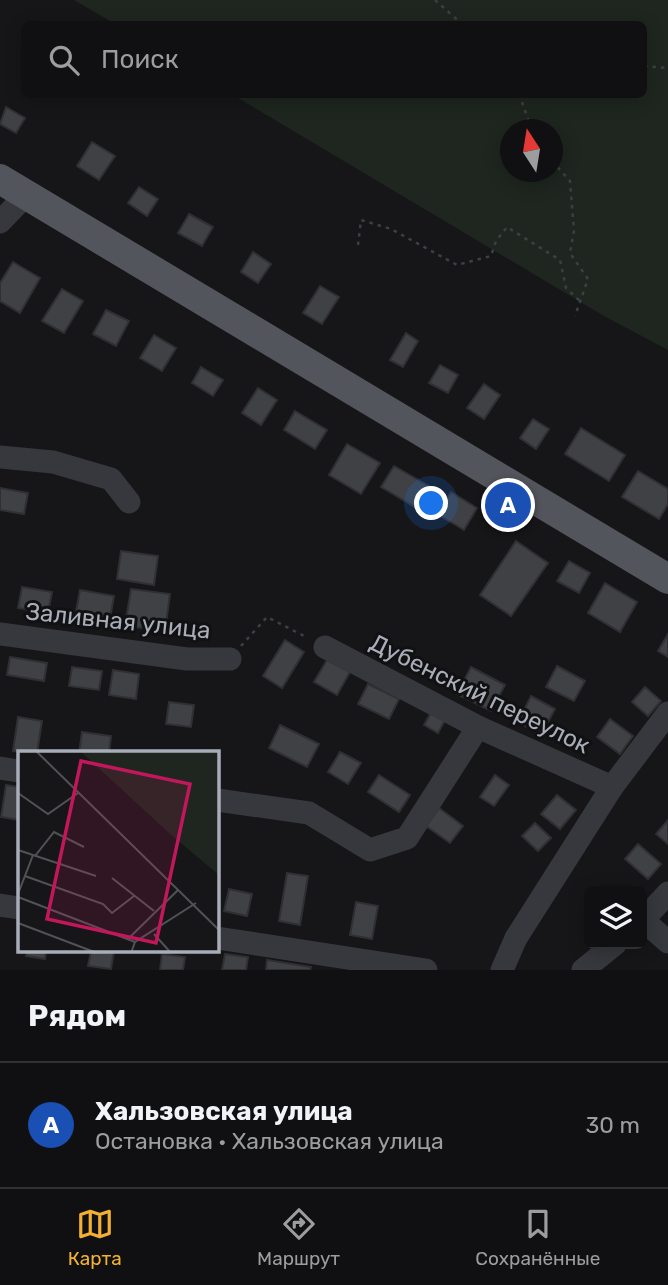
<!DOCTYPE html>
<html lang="ru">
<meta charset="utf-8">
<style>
body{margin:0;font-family:Rubik,sans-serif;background:#1e1e20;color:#f1f3f6}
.controls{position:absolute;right:21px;bottom:21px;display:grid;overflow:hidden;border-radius:10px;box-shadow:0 4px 18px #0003}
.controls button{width:63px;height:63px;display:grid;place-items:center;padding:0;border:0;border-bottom:2px solid #303032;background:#101012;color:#f1f3f6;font:35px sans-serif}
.compass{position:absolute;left:500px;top:119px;width:63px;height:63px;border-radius:50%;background:#101012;box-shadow:0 4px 18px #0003;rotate:348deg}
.you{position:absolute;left:432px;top:504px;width:24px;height:24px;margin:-18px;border:5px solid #fff;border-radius:50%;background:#1a73e8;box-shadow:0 0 0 10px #1a73e833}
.badge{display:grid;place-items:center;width:46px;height:46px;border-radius:50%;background:#f2b134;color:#fff;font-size:23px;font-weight:700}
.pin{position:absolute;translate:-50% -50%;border:4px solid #fff;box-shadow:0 2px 7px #0006}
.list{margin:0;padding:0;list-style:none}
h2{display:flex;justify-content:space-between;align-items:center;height:91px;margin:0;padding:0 28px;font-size:30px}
h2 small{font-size:23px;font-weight:400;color:#9c9d9f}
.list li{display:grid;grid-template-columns:46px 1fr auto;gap:21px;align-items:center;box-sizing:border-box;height:126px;padding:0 28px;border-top:2px solid #303032}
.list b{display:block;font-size:26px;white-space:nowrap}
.list p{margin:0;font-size:23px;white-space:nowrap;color:#9c9d9f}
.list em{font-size:23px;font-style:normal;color:#9c9d9f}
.icon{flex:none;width:38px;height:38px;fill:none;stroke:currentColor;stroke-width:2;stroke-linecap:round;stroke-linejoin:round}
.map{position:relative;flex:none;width:668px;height:970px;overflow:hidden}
.search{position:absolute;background:#101012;box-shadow:0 4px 18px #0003;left:21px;right:21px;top:21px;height:77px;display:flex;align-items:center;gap:18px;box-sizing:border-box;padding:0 24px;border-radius:10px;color:#9c9d9f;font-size:26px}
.sheet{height:217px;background:#101012}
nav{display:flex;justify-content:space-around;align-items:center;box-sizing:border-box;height:98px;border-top:2px solid #303032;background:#101012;font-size:19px;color:#9c9d9f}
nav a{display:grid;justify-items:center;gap:4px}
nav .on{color:#f2b134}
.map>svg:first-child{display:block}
</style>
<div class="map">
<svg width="668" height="970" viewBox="0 0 668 970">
<rect width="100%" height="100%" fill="#161618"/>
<!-- green -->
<path fill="#1e261f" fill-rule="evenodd" d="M 74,0 L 668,0 L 668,350 L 604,316 L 233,95 L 644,94 L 644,24 L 115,24 ZM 510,130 L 552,130 L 552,172 L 510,172 Z"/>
<!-- building -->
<g fill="#404145" stroke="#303034" stroke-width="2">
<path d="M 6,107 L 25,118 L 16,133 L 0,124 Z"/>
<path d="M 92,142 L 115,156 L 99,180 L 77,166 Z"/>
<path d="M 139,187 L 158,199 L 147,216 L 128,203 Z"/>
<path d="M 189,214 L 213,227 L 202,246 L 178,233 Z"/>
<path d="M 253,252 L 271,264 L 258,283 L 241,272 Z"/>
<path d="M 13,262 L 40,278 L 20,313 L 0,301 L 0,283 Z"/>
<path d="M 320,286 L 339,297 L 322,324 L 303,313 Z"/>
<path d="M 62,289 L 83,301 L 64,333 L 42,321 Z"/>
<path d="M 106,310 L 129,321 L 116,346 L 93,334 Z"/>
<path d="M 406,333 L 418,341 L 403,367 L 390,360 Z"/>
<path d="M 154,335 L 176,348 L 162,371 L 140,358 Z"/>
<path d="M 440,365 L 458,375 L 448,393 L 429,383 Z"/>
<path d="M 201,367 L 223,380 L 213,396 L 192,383 Z"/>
<path d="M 484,384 L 500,395 L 484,419 L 467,408 Z"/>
<path d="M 258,388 L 277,400 L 261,425 L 242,413 Z"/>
<path d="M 295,411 L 327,430 L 315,449 L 284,430 Z"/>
<path d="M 533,419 L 549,429 L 536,449 L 520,438 Z"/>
<path d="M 581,428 L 625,455 L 609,481 L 565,454 Z"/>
<path d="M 347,444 L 380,463 L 361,494 L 329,475 Z"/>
<path d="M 394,466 L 443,494 L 430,516 L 381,487 Z"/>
<path d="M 638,471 L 668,489 L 668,504 L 659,519 L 622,497 Z"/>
<path d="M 0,488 L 28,493 L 24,514 L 0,510 Z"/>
<path d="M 451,492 L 477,508 L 464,530 L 437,514 Z"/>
<path d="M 516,541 L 548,563 L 511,616 L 480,595 Z"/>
<path d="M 121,551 L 158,556 L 154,585 L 117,579 Z"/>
<path d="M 569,561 L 590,573 L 579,593 L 557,581 Z"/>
<path d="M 605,583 L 637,602 L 620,632 L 588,613 Z"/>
<path d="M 22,587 L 52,592 L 48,613 L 18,608 Z"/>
<path d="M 131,589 L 170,594 L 165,631 L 125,626 Z"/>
<path d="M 80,590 L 114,596 L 109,624 L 75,617 Z"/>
<path d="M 668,634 L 668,657 L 658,651 Z"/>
<path d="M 285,640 L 304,652 L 282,688 L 263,676 Z"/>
<path d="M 10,657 L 47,663 L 44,681 L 7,675 Z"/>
<path d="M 327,660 L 350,672 L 337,695 L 314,682 Z"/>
<path d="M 557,666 L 585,681 L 574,701 L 546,687 Z"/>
<path d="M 72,667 L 102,671 L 99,690 L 69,686 Z"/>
<path d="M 471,667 L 505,685 L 491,711 L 457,694 Z"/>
<path d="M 113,670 L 139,674 L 136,699 L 109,695 Z"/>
<path d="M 368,684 L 399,699 L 389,719 L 358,704 Z"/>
<path d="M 645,687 L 661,701 L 648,716 L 632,702 Z"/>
<path d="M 531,696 L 555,709 L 541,735 L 518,722 Z"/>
<path d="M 169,702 L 194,705 L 191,727 L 166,724 Z"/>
<path d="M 432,711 L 446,718 L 438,733 L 424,725 Z"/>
<path d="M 18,717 L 42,721 L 37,753 L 13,751 Z"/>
<path d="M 610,719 L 633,736 L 620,754 L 597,737 Z"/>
<path d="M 280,725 L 319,744 L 307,767 L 269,748 Z"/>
<path d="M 82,732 L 111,736 L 109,753 L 79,753 Z"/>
<path d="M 340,752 L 361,763 L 348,784 L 328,772 Z"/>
<path d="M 379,775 L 410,795 L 399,812 L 368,792 Z"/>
<path d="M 495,775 L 509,785 L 494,806 L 480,797 Z"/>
<path d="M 6,785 L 19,787 L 19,820 L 1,817 Z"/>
<path d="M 557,795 L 576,810 L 560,829 L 541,814 Z"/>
<path d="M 439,808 L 463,826 L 450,843 L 426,826 Z"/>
<path d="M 668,820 L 668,844 L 656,834 Z"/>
<path d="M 535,823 L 551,838 L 538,851 L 522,836 Z"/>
<path d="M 638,844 L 661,864 L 648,879 L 625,859 Z"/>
<path d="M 287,873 L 308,876 L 300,925 L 279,921 Z"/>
<path d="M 229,889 L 252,894 L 247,916 L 224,911 Z"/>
<path d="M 356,902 L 378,906 L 372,939 L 350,935 Z"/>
<path d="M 27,951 L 46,951 L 45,959 L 26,956 Z"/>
<path d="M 91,951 L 114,951 L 111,969 L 88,966 Z"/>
<path d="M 162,954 L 185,957 L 183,970 L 160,970 Z"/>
<path d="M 225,954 L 248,957 L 246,970 L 222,970 Z"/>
<path d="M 267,960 L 311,967 L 310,970 L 266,970 Z"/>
</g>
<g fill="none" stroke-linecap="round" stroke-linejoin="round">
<!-- path -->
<g stroke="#3d3f44" stroke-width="2.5" stroke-dasharray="3.5 5" stroke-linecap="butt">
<path d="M 435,0 L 462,24"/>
<path d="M 644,66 L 668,68"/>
<path d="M 519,94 L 532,130"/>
<path d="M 552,161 L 570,181 L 574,231 L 570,253 L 588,279 L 575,316"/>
<path d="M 358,245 L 361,220 L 391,229 L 457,265 L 491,256 L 496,241 L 507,227 L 560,260 L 566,288 L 580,301"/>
<path d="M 241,646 L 267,617 L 308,638"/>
</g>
<!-- minor -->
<g stroke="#37383d" stroke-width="23">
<path d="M 0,222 L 26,195"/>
<path d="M 0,457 L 53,462 L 111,479 L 129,502"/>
<path d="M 0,634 L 187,659 L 230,659"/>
<path d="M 325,647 L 478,727 L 612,787"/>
<path d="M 0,768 L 19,771"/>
<path d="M 217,800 L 309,813 L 370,850 L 407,838 L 478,727"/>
<path d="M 0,905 L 19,908"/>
<path d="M 643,920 L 668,942"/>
<path d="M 642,921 L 668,893"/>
<path d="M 217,938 L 426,970"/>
<path d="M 502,970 L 516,938 L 612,787 L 668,713"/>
<path d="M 583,970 L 615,944"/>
</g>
<!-- major -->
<path stroke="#53555c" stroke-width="30" d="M 0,179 L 668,579"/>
</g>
<g text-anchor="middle" stroke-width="6" stroke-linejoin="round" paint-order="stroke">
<!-- street labels -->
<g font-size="24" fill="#a8adb8" stroke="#111113">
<text transform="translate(118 621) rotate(6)" y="8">Заливная улица</text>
<text transform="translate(480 694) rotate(26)" y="8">Дубенский переулок</text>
</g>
</g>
<!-- overview -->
<g transform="translate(18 751)">
<rect width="201" height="201" fill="#161618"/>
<path d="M 62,0 L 201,0 L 201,124 L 151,82 Z" fill="#1e261f"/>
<path fill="none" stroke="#505258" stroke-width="2" d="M 18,0 L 202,180M 0,42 L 30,63 L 60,42M 0,99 L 78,125M 17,105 L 36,81 L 66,96M 7,125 L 85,153 L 94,162 L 116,145M 94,127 L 136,160M 0,143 L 15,104M 0,146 L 117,191M 0,172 L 79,202M 136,183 L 153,202M 110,188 L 160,139M 113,202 L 117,191 L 178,152"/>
<path fill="#c2185b" fill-opacity="0.15" stroke="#c2185b" stroke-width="3.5" d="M 63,10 L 172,33 L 138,192 L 29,168 Z"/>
<rect width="201" height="201" fill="none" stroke="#a8adb8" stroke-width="3.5"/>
</g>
</svg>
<div class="controls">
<button><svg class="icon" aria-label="layers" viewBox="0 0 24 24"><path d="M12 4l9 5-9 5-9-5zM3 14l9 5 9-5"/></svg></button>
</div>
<svg class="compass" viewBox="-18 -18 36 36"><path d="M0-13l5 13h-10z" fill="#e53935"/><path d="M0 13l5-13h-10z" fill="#9c9d9f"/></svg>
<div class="you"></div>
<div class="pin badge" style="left:508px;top:505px;background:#1a4fb4">A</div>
<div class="search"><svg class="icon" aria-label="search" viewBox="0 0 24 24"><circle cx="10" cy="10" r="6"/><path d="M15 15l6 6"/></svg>Поиск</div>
</div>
<section class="sheet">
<h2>Рядом<small></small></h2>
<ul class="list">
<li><span class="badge" style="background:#1a4fb4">A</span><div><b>Хальзовская улица</b><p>Остановка · Хальзовская улица</p></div><em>30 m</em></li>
</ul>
</section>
<nav>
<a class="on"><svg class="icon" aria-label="map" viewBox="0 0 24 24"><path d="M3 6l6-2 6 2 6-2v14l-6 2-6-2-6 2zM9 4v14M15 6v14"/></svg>Карта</a>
<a><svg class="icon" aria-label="directions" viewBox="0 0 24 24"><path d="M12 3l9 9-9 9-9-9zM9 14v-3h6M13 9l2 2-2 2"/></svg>Маршрут</a>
<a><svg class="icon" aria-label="saved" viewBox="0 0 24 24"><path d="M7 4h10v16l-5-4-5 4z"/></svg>Сохранённые</a>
</nav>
